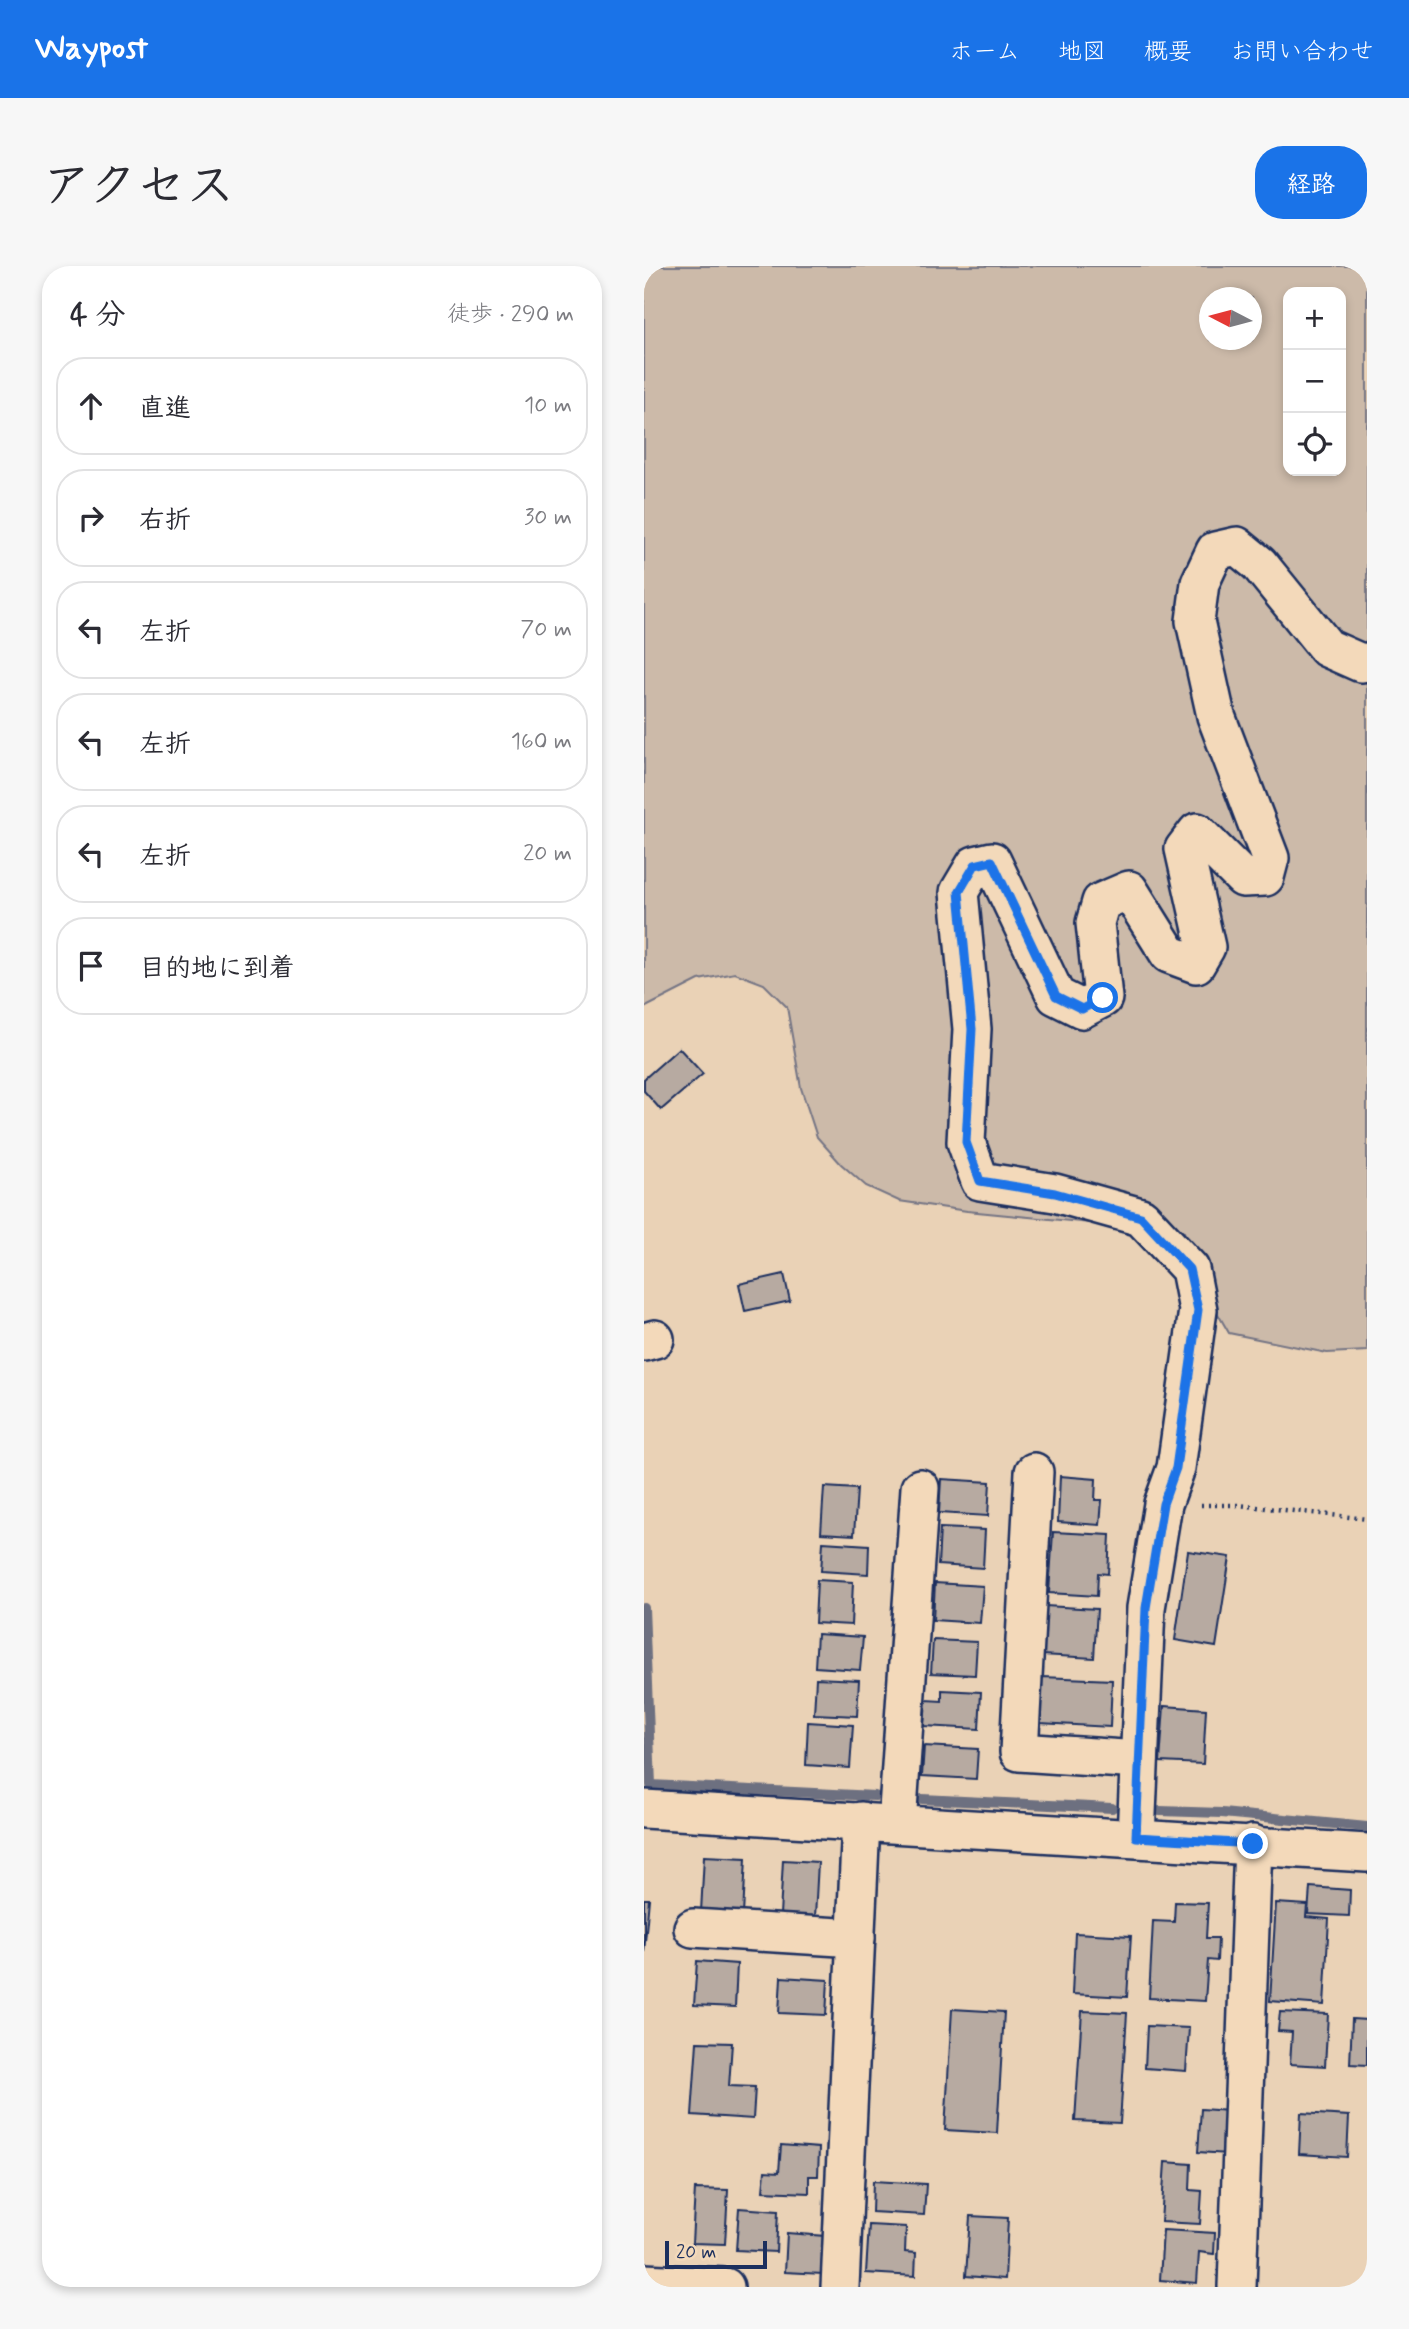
<!DOCTYPE html>
<html lang="ja">
<meta charset="utf-8">
<style>
body{margin:0;font-family:Mynerve,"Klee One",sans-serif;background:#f7f7f7;color:#2b2b33}
.controls{position:absolute;right:21px;top:21px;display:grid;overflow:hidden;border-radius:14px;box-shadow:0 4px 10px #0003}
.controls button{width:63px;height:63px;display:grid;place-items:center;padding:0;border:0;border-bottom:2px solid #e1e1e2;background:#fff;color:#2b2b33;font:35px sans-serif}
.compass{position:absolute;left:555px;top:21px;width:63px;height:63px;border-radius:50%;background:#fff;box-shadow:0 4px 10px #0003;rotate:276deg}
.scale{position:absolute;left:21px;bottom:18px;width:102px;box-sizing:border-box;padding-left:7px;border:4px solid #1b2f5e;border-top:0;font-size:19px;line-height:24px;white-space:nowrap;color:#1b2f5e;-webkit-text-stroke:5px #f3d9ba;paint-order:stroke}
.stop{position:absolute;width:21px;height:21px;margin:-16px;border:5px solid #1a73e8;border-radius:50%;background:#fff}
.stop.end{background:#1a73e8;border-color:#fff;box-shadow:0 2px 7px #0008}
.list{margin:0;padding:0;list-style:none}
h2{display:flex;justify-content:space-between;align-items:center;height:91px;margin:0;padding:0 28px;font-size:30px}
h2 small{font-size:23px;font-weight:400;color:#7c7c81}
.list li{display:grid;grid-template-columns:46px 1fr auto;gap:21px;align-items:center;box-sizing:border-box;height:98px;margin:0 14px 14px;padding:0 14px;border:2px solid #e1e1e2;border-radius:28px}
.list b{display:block;font-size:26px;white-space:nowrap}
.list em{font-size:23px;font-style:normal;color:#7c7c81}
.icon{flex:none;width:38px;height:38px;fill:none;stroke:currentColor;stroke-width:2;stroke-linecap:round;stroke-linejoin:round}
.map{position:relative;flex:none;width:723px;height:2021px;overflow:hidden;border-radius:28px}
header{display:flex;align-items:center;gap:42px;box-sizing:border-box;height:98px;padding:0 35px;background:#1a73e8;color:#fff}
header strong{font-size:33px}
nav{display:flex;gap:38px;margin-inline-start:auto;font-size:24px}
.intro{display:flex;align-items:center;justify-content:space-between;box-sizing:border-box;height:168px;padding:0 42px}
h1{margin:0;font-size:49px}
.button{padding:18px 32px;border-radius:28px;background:#1a73e8;color:#fff;font-size:24px;font-weight:700}
main{display:flex;gap:42px;padding:0 42px}
aside{flex:1;background:#fff;border-radius:28px;box-shadow:0 4px 10px #0003}
.map>svg:first-child{display:block}
</style>
<header>
<strong>Waypost</strong>
<nav><a>ホーム</a><a>地図</a><a>概要</a><a>お問い合わせ</a></nav>
</header>
<div class="intro"><h1>アクセス</h1><a class="button">経路</a></div>
<main>
<aside>
<h2>4 分<small>徒歩 · 290 m</small></h2>
<ul class="list">
<li><svg class="icon" aria-label="ahead" viewBox="0 0 24 24"><path d="M12 20V5M6 11l6-6 6 6"/></svg><div><b>直進</b></div><em>10 m</em></li>
<li><svg class="icon" aria-label="right" viewBox="0 0 24 24"><path d="M7 20v-9h11M14 6l5 5-5 5"/></svg><div><b>右折</b></div><em>30 m</em></li>
<li><svg class="icon" aria-label="left" viewBox="0 0 24 24"><path d="M17 20v-9H6M10 6l-5 5 5 5"/></svg><div><b>左折</b></div><em>70 m</em></li>
<li><svg class="icon" aria-label="left" viewBox="0 0 24 24"><path d="M17 20v-9H6M10 6l-5 5 5 5"/></svg><div><b>左折</b></div><em>160 m</em></li>
<li><svg class="icon" aria-label="left" viewBox="0 0 24 24"><path d="M17 20v-9H6M10 6l-5 5 5 5"/></svg><div><b>左折</b></div><em>20 m</em></li>
<li><svg class="icon" aria-label="arrive" viewBox="0 0 24 24"><path d="M6 21V4h12l-3 4 3 4H6"/></svg><div><b>目的地に到着</b></div></li>
</ul>
</aside>
<div class="map">
<svg width="723" height="2021" viewBox="0 0 723 2021">
<rect width="100%" height="100%" fill="#ead2b6"/>
<filter id="ink" filterUnits="userSpaceOnUse"><feTurbulence type="fractalNoise" baseFrequency=".0143" numOctaves="2"/><feDisplacementMap in="SourceGraphic" scale="14" xChannelSelector="R" yChannelSelector="G"/><feConvolveMatrix kernelMatrix="1 2 1 2 8 2 1 2 1" color-interpolation-filters="sRGB"/></filter>
<g filter="url(#ink)">
<!-- green -->
<path fill="#ccbaa9" stroke="#747484" stroke-width="2" fill-rule="evenodd" d="M 0,0 L 723,0 L 723,1085 L 683,1087 L 585,1067 L 570,1041 L 540,966 L 323,945 L 255,935 L 222,920 L 197,898 L 173,871 L 157,822 L 143,741 L 120,718 L 91,707 L 55,714 L 0,742 ZM 644,26 L 697,26 L 697,205 L 644,205 ZM 566,32 L 608,32 L 608,74 L 566,74 Z"/>
<g fill="none" stroke-linecap="round" stroke-linejoin="round">
<!-- stream -->
<g stroke="#6d6f80" stroke-width="10">
<path d="M 0,1342 L 7,1519 L 231,1530"/>
<path d="M 278,1533 L 468,1542"/>
<path d="M 516,1545 L 578,1547 L 723,1561"/>
</g>
</g>
<!-- building -->
<g fill="#b7aaa1" stroke="#1b2f5e" stroke-width="2">
<path d="M 35,782 L 59,808 L 17,844 L 0,825 L 0,813 Z"/>
<path d="M 140,1008 L 146,1035 L 101,1045 L 95,1018 Z"/>
<path d="M 416,1210 L 452,1213 L 451,1234 L 458,1234 L 456,1259 L 414,1256 Z"/>
<path d="M 297,1213 L 346,1216 L 344,1250 L 295,1247 Z"/>
<path d="M 180,1221 L 213,1223 L 210,1269 L 177,1267 Z"/>
<path d="M 296,1262 L 341,1264 L 339,1302 L 294,1299 Z"/>
<path d="M 409,1266 L 466,1269 L 464,1308 L 454,1307 L 453,1330 L 405,1327 Z"/>
<path d="M 179,1276 L 225,1279 L 224,1308 L 177,1305 Z"/>
<path d="M 544,1285 L 586,1291 L 572,1381 L 531,1374 Z"/>
<path d="M 173,1314 L 209,1316 L 207,1359 L 171,1357 Z"/>
<path d="M 291,1317 L 339,1320 L 336,1357 L 289,1354 Z"/>
<path d="M 401,1340 L 453,1343 L 450,1392 L 398,1389 Z"/>
<path d="M 173,1368 L 219,1371 L 216,1404 L 171,1401 Z"/>
<path d="M 289,1374 L 333,1376 L 331,1409 L 287,1407 Z"/>
<path d="M 398,1411 L 468,1414 L 466,1461 L 396,1457 Z"/>
<path d="M 172,1412 L 215,1414 L 213,1450 L 170,1448 Z"/>
<path d="M 298,1424 L 337,1426 L 335,1463 L 280,1460 L 282,1434 L 298,1435 Z"/>
<path d="M 520,1440 L 562,1443 L 559,1498 L 516,1496 Z"/>
<path d="M 164,1456 L 209,1459 L 206,1502 L 162,1499 Z"/>
<path d="M 280,1480 L 334,1483 L 332,1513 L 278,1510 Z"/>
<path d="M 60,1590 L 102,1592 L 99,1649 L 57,1646 Z"/>
<path d="M 139,1594 L 174,1596 L 171,1651 L 136,1649 Z"/>
<path d="M 666,1621 L 706,1624 L 705,1650 L 664,1648 Z"/>
<path d="M 0,1633 L 5,1633 L 0,1687 Z"/>
<path d="M 531,1636 L 564,1637 L 562,1672 L 574,1672 L 573,1695 L 564,1694 L 561,1735 L 505,1732 L 509,1655 L 530,1656 Z"/>
<path d="M 632,1637 L 663,1639 L 662,1651 L 685,1653 L 680,1739 L 626,1735 Z"/>
<path d="M 431,1667 L 487,1670 L 483,1731 L 428,1728 Z"/>
<path d="M 53,1695 L 93,1698 L 91,1741 L 50,1739 Z"/>
<path d="M 137,1711 L 184,1714 L 182,1749 L 135,1747 Z"/>
<path d="M 308,1743 L 360,1746 L 353,1867 L 301,1864 Z"/>
<path d="M 438,1745 L 483,1747 L 476,1857 L 431,1855 Z"/>
<path d="M 636,1746 L 684,1748 L 681,1800 L 646,1798 L 648,1766 L 634,1765 Z"/>
<path d="M 708,1753 L 723,1754 L 723,1799 L 706,1798 Z"/>
<path d="M 503,1760 L 545,1762 L 542,1805 L 501,1802 Z"/>
<path d="M 53,1776 L 88,1777 L 85,1820 L 111,1821 L 109,1853 L 48,1849 Z"/>
<path d="M 557,1843 L 586,1845 L 584,1888 L 554,1886 Z"/>
<path d="M 657,1847 L 705,1850 L 703,1891 L 655,1888 Z"/>
<path d="M 137,1879 L 175,1882 L 174,1910 L 165,1910 L 165,1927 L 119,1925 L 121,1905 L 135,1906 Z"/>
<path d="M 521,1896 L 547,1898 L 546,1924 L 558,1925 L 556,1958 L 517,1956 Z"/>
<path d="M 229,1915 L 282,1918 L 280,1949 L 228,1946 Z"/>
<path d="M 51,1923 L 84,1924 L 81,1978 L 48,1977 Z"/>
<path d="M 95,1942 L 134,1945 L 132,1986 L 92,1984 Z"/>
<path d="M 326,1950 L 364,1952 L 361,2013 L 322,2010 Z"/>
<path d="M 225,1959 L 262,1961 L 261,1986 L 272,1987 L 271,2010 L 222,2007 Z"/>
<path d="M 519,1964 L 571,1967 L 570,1988 L 555,1986 L 553,2017 L 516,2014 Z"/>
<path d="M 143,1967 L 181,1970 L 179,2008 L 141,2006 Z"/>
</g>
<g fill="none" stroke-linecap="round" stroke-linejoin="round">
<!-- minor casing -->
<g stroke="#1b2f5e" stroke-width="42">
<g id="minor">
<path d="M 0,1076 L 11,1073"/>
<path d="M 390,1206 L 375,1486 L 495,1494"/>
<path d="M 0,1543 L 723,1587"/>
<path d="M 253,1558 L 276,1222"/>
<path d="M 492,1571 L 502,1342 L 519,1238 L 532,1202 L 554,1044 L 546,1003 L 497,951 L 411,927 L 336,915 L 322,876 L 328,763 L 315,626 L 331,599 L 348,595 L 412,730 L 438,743 L 459,732 L 451,657 L 457,636 L 485,624 L 525,688 L 552,698 L 562,681 L 540,583 L 553,566 L 599,612 L 621,611 L 626,592 L 572,450 L 551,355 L 556,317 L 571,285 L 593,280 L 615,298 L 683,382 L 717,397 L 723,396"/>
<path d="M 49,1662 L 212,1672"/>
<path d="M 0,2017 L 81,2021"/>
<path d="M 196,2021 L 217,1555"/>
<path d="M 593,2021 L 609,1578"/>
</g>
</g>
<!-- path -->
<path stroke="#1b2f5e" stroke-width="4.5" stroke-dasharray="2 5" stroke-linecap="butt" d="M 557,1239 L 595,1239 L 723,1253"/>
<!-- minor -->
<use href="#minor" stroke="#f3d9ba" stroke-width="37"/>
</g>
</g>
<g fill="none" stroke-linecap="round" stroke-linejoin="round" filter="url(#ink)">
<!-- route -->
<path stroke="#1a73e8" stroke-width="9" d="M 459,732 L 438,743 L 412,730 L 348,595 L 331,599 L 315,626 L 328,763 L 322,876 L 336,915 L 411,927 L 497,951 L 545,1003 L 554,1044 L 532,1202 L 519,1238 L 502,1342 L 492,1571 L 609,1578"/>
</g>
</svg>
<div class="controls">
<button>+</button>
<button>−</button>
<button><svg class="icon" aria-label="locate" viewBox="0 0 24 24"><circle cx="12" cy="12" r="6"/><path d="M12 2v4M12 18v4M2 12h4M18 12h4"/></svg></button>
</div>
<svg class="compass" viewBox="-18 -18 36 36"><path d="M0-13l5 13h-10z" fill="#e53935"/><path d="M0 13l5-13h-10z" fill="#7c7c81"/></svg>
<div class="scale">20 m</div>
<div class="stop" style="left:459px;top:732px"></div>
<div class="stop end" style="left:609px;top:1578px"></div>
</div>
</main>
